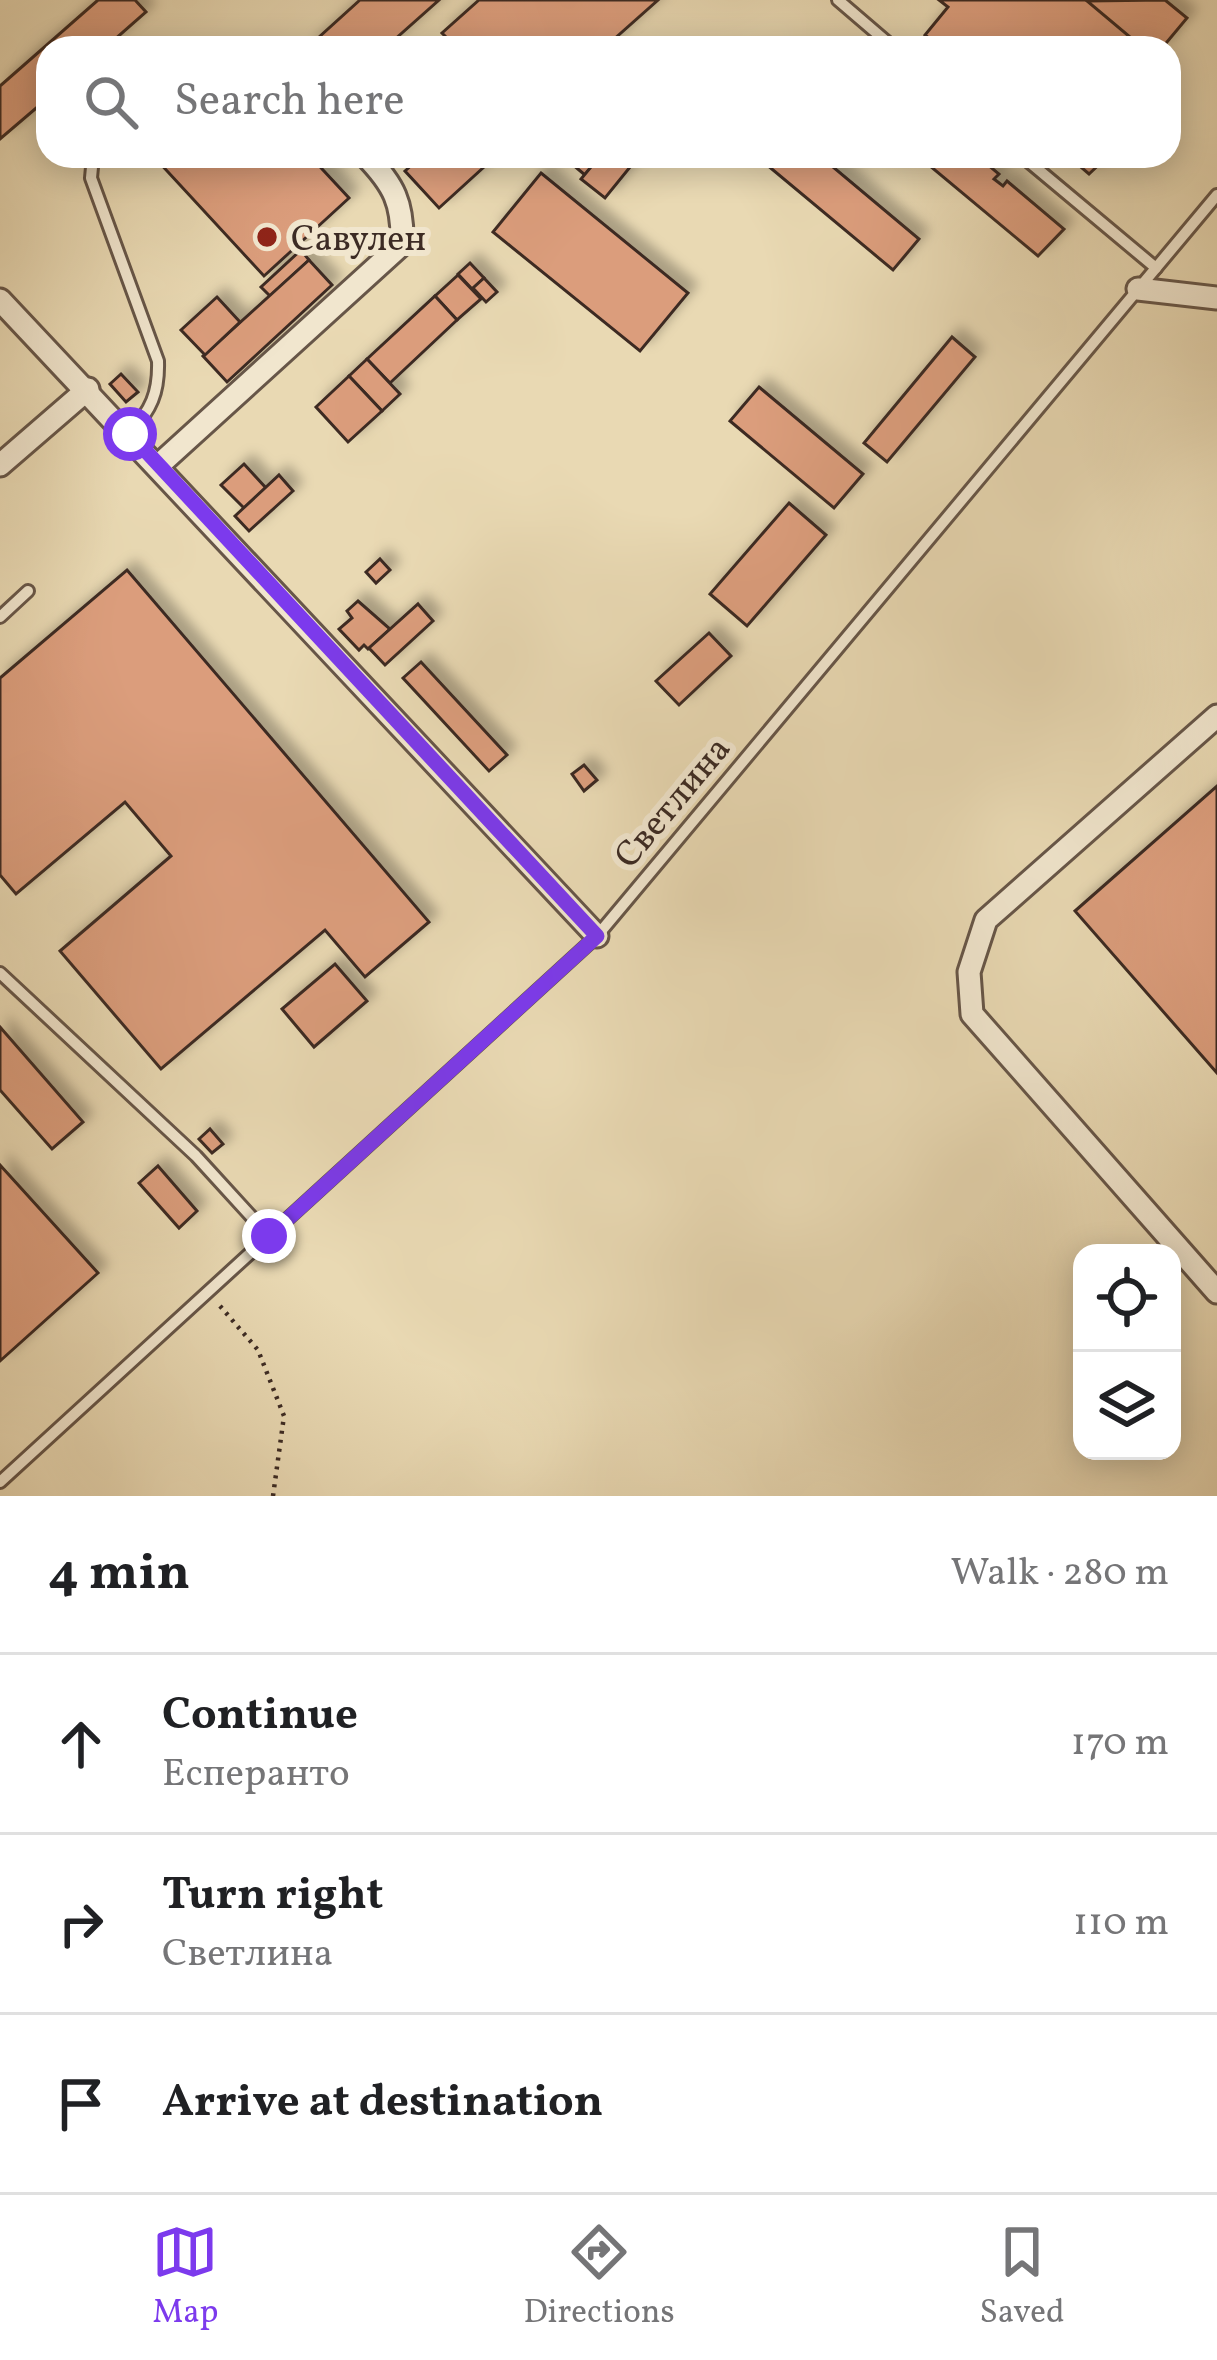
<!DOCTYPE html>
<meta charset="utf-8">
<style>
body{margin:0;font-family:Vollkorn,serif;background:#f6f6f6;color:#202124}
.controls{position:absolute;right:36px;bottom:36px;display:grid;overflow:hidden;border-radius:24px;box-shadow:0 6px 30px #0003}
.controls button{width:108px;height:108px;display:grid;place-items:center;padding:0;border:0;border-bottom:3px solid #e0e0e0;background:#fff;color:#202124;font:60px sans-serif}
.stop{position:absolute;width:36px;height:36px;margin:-27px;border:9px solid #7c3aed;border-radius:50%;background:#fff}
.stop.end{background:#7c3aed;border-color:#fff;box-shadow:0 3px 12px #0008}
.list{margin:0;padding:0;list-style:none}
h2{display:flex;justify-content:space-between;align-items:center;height:156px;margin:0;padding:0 48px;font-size:51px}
h2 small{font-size:39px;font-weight:400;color:#757577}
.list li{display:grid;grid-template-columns:78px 1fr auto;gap:36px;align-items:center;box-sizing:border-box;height:180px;padding:0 48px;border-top:3px solid #e0e0e0}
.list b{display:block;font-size:45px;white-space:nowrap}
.list p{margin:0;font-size:39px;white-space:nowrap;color:#757577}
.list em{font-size:39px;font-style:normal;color:#757577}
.icon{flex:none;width:66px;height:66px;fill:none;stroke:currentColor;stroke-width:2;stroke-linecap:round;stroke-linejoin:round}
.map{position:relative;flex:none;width:1217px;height:1496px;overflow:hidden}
.search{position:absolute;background:#fff;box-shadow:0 6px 30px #0003;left:36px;right:36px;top:36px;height:132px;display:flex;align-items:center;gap:30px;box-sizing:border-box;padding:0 42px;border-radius:36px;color:#757577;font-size:45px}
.sheet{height:696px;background:#fff}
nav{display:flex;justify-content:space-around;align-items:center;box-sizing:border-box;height:168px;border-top:3px solid #e0e0e0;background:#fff;font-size:33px;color:#757577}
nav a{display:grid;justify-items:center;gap:6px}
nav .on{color:#7c3aed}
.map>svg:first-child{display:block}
</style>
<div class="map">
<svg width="1217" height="1496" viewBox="0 0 1217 1496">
<defs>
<filter id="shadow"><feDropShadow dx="9" dy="-9" stdDeviation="6" flood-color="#0004"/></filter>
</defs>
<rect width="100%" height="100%" fill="#e9d9b3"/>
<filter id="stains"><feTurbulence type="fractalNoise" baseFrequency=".00167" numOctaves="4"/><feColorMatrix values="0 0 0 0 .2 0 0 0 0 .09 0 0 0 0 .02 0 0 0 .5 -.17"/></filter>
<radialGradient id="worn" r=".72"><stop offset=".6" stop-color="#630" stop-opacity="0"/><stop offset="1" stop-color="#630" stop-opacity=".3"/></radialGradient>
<!-- building -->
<g fill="#db9d7b" stroke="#3c2b24" stroke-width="3" filter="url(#shadow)">
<path d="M 98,0 L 135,0 L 146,12 L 105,48 L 48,48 L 48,98 L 0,139 L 0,86 Z"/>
<path d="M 360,0 L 439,0 L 385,48 L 307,48 Z"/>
<path d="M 479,0 L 658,0 L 604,48 L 457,48 L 442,33 Z"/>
<path d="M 939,0 L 1117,0 L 1156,33 L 1144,48 L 941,48 L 925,35 L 948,7 Z"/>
<path d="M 1165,0 L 1187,18 L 1162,48 L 1143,48 L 1087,1 Z"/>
<path d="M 160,156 L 310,156 L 349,198 L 264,276 L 156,159 Z"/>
<path d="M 422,156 L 496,156 L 439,208 L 405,171 Z"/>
<path d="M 579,156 L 600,156 L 585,175 L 572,164 Z"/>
<path d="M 600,156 L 639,156 L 605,198 L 581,179 Z"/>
<path d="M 764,156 L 820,156 L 919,239 L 893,270 L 761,160 Z"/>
<path d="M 918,156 L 981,159 L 999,174 L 994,179 L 1003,186 L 1007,181 L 1064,229 L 1038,256 Z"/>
<path d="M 1068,156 L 1108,156 L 1089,174 Z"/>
<path d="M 541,173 L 688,293 L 640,351 L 493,232 Z"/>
<path d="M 301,250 L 309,260 L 270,296 L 261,287 Z"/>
<path d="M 309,260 L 332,285 L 227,382 L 203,356 Z"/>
<path d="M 470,263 L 484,278 L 472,289 L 458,274 Z"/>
<path d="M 458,275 L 481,299 L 457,320 L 435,296 Z"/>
<path d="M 484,278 L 497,292 L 486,302 L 473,288 Z"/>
<path d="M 435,296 L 457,320 L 390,383 L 367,359 Z"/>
<path d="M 217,297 L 240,322 L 205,355 L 181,330 Z"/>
<path d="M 952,337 L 975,357 L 887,462 L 864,443 Z"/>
<path d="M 367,359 L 400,394 L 382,411 L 349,376 Z"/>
<path d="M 121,374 L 138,392 L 126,402 L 110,384 Z"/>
<path d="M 349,376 L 382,411 L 348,442 L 316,407 Z"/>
<path d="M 759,387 L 863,474 L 834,508 L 730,421 Z"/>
<path d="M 244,464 L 266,488 L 244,508 L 221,485 Z"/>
<path d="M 279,475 L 293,491 L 249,531 L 235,516 Z"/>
<path d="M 789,503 L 826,535 L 747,626 L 710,594 Z"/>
<path d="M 380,559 L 390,570 L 376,583 L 366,572 Z"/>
<path d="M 127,570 L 429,922 L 365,977 L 325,930 L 161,1069 L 60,951 L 171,856 L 125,802 L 16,894 L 0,875 L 0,678 Z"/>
<path d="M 358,601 L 390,629 L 368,649 L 364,645 L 359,650 L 339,629 L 352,618 L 347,611 Z"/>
<path d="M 418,604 L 433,621 L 385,665 L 369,648 Z"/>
<path d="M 709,633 L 731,656 L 679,705 L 656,681 Z"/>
<path d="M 421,662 L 507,755 L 489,771 L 403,678 Z"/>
<path d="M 584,765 L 597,780 L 584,791 L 572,774 Z"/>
<path d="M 1217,786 L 1217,1073 L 1075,911 Z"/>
<path d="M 335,964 L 367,1001 L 314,1047 L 282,1009 Z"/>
<path d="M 0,1027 L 83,1122 L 52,1149 L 0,1090 Z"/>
<path d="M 210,1129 L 223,1144 L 212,1153 L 199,1139 Z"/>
<path d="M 0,1165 L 98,1273 L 0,1361 Z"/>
<path d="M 158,1166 L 197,1211 L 179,1228 L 139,1183 Z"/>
</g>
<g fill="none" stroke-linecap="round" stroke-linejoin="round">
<!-- lane casing -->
<g stroke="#675648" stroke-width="16">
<g id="lane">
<path d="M 838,0 L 894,48"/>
<path d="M 93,156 L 91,178 L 158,361 C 159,393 151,410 130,433"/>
<path d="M 1022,156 L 1156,268"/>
<path d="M 0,617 L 28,591"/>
<path d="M 0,973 L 196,1156 L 269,1236"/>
<path d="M 0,1482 L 597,936 L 1217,195"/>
</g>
</g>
<!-- street casing -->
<g stroke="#675648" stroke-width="27">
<g id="street">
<path d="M 1138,289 L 1217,298"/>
<path d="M 0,300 L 597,936"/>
<path d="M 160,464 L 402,244 C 403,203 394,185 366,156"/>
<path d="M 0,465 L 88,389"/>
<path d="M 1217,716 L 986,920 L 969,972 L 972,1014 L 1217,1292"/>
</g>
</g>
<!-- path -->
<path stroke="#3c2b24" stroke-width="4.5" stroke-dasharray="3 6" stroke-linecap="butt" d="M 220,1306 L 258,1350 L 284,1416 L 273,1496"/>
<!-- lane -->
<use href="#lane" stroke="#f1e6ce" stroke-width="10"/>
<!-- street -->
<use href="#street" stroke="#f1e6ce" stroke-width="21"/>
</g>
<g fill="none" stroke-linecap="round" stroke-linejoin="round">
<!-- route -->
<path stroke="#7c3aed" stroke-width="15" d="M 130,434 L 597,936 L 269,1236"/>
</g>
<!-- markers -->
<circle fill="#8f2418" stroke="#f1e6ce" stroke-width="4.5" cx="267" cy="237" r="12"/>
<g text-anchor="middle" stroke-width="12" stroke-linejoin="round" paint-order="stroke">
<!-- poi labels -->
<g font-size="36" fill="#3c2b24" stroke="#f1e6ce" text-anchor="start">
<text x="291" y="250">Савулен</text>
</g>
<!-- street labels -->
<g font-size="36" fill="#3c2b24" stroke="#f1e6ce">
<text transform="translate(671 801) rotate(-50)" y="13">Светлина</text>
</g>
</g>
<rect width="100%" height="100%" filter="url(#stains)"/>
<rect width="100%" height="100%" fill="url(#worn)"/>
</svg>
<div class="controls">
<button><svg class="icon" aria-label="locate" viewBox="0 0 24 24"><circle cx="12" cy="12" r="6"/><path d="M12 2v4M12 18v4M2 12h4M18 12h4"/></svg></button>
<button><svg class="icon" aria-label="layers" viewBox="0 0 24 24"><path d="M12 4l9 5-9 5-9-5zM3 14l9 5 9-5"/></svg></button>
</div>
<div class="stop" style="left:130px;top:434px"></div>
<div class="stop end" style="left:269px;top:1236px"></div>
<div class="search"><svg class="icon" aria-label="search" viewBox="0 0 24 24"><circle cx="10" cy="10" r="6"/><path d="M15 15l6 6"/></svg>Search here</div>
</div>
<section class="sheet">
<h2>4 min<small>Walk · 280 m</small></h2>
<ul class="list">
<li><svg class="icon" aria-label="ahead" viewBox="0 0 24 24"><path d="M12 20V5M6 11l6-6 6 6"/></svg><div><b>Continue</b><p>Есперанто</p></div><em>170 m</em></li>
<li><svg class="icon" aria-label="right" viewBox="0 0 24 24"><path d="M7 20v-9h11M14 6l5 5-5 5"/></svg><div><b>Turn right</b><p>Светлина</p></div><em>110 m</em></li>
<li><svg class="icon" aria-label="arrive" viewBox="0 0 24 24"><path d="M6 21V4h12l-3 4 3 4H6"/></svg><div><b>Arrive at destination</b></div></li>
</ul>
</section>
<nav>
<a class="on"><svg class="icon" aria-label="map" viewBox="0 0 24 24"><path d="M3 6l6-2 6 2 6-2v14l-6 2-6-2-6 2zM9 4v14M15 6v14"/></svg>Map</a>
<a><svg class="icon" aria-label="directions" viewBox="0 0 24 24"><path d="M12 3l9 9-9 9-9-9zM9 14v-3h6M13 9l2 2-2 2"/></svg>Directions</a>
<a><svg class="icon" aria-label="saved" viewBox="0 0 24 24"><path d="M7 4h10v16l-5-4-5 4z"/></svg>Saved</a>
</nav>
